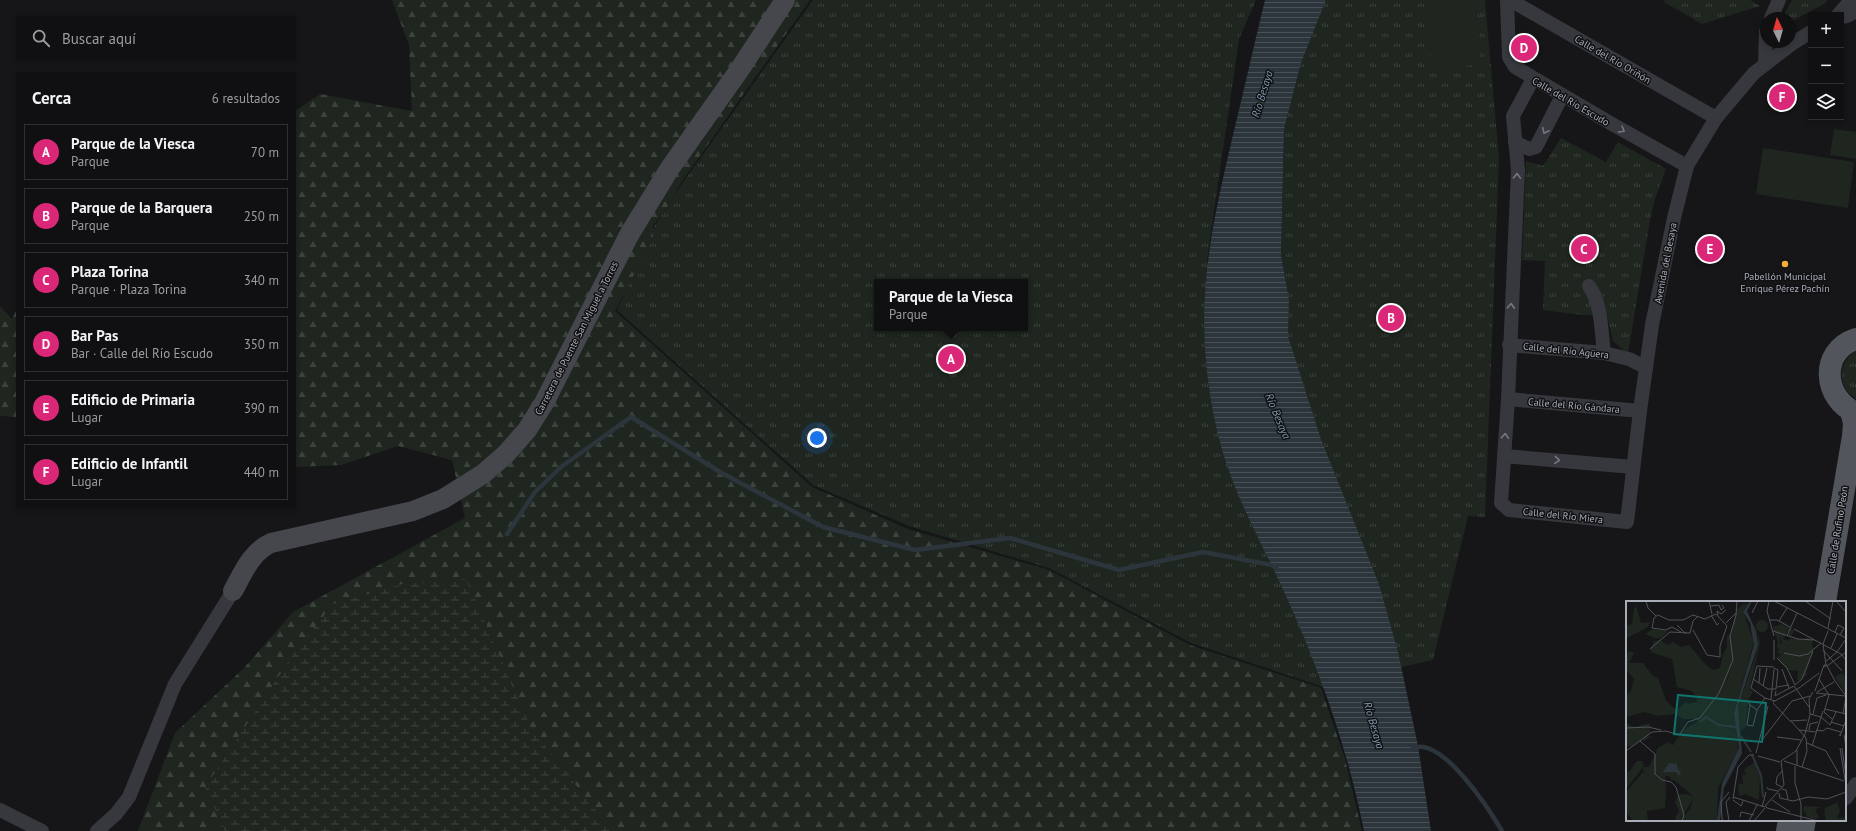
<!DOCTYPE html>
<html lang="es">
<meta charset="utf-8">
<style>
body{margin:0;font-family:"PT Sans",sans-serif;background:#19191b;color:#f1f3f6}
.controls{position:absolute;right:12px;top:12px;display:grid;overflow:hidden;border-radius:0px;box-shadow:0 2px 6px #0003}
.controls button{width:36px;height:36px;display:grid;place-items:center;padding:0;border:0;border-bottom:1px solid #303032;background:#101012;color:#f1f3f6;font:20px sans-serif}
.compass{position:absolute;left:1760px;top:12px;width:36px;height:36px;border-radius:50%;background:#101012;box-shadow:0 2px 6px #0003;rotate:355deg}
.you{position:absolute;left:817px;top:438px;width:14px;height:14px;margin:-10px;border:3px solid #fff;border-radius:50%;background:#1a73e8;box-shadow:0 0 0 6px #1a73e833}
.badge{display:grid;place-items:center;width:26px;height:26px;border-radius:50%;background:#db2777;color:#fff;font-size:13px;font-weight:700}
.pin{position:absolute;translate:-50% -50%;border:2px solid #fff;box-shadow:0 1px 4px #0006}
.popup{position:absolute;left:874px;top:279px;width:154px;height:52px;box-sizing:border-box;display:grid;place-content:center;border-radius:0px;background:#101012;filter:drop-shadow(0 1px 3px #0005);font-size:13px;white-space:nowrap;color:#9c9d9f}
.popup b{font-size:15px;color:#f1f3f6}
.popup::after{content:'';position:absolute;left:50%;top:100%;margin-left:-8px;border:8px solid transparent;border-top-color:#101012}
.list{margin:0;padding:0;list-style:none}
h2{display:flex;justify-content:space-between;align-items:center;height:52px;margin:0;padding:0 16px;font-size:17px}
h2 small{font-size:13px;font-weight:400;color:#9c9d9f}
.list li{display:grid;grid-template-columns:26px 1fr auto;gap:12px;align-items:center;box-sizing:border-box;height:56px;margin:0 8px 8px;padding:0 8px;border:1px solid #303032;border-radius:0px}
.list b{display:block;font-size:15px;white-space:nowrap}
.list p{margin:0;font-size:13px;white-space:nowrap;color:#9c9d9f}
.list em{font-size:13px;font-style:normal;color:#9c9d9f}
.icon{flex:none;width:22px;height:22px;fill:none;stroke:currentColor;stroke-width:2;stroke-linecap:round;stroke-linejoin:round}
.map{position:relative;flex:none;width:1856px;height:831px;overflow:hidden}
.search{position:absolute;background:#101012;box-shadow:0 2px 6px #0003;left:16px;top:16px;width:280px;height:44px;display:flex;align-items:center;gap:10px;box-sizing:border-box;padding:0 14px;border-radius:0px;color:#9c9d9f;font-size:15px}
.panel{position:absolute;background:#101012;box-shadow:0 2px 6px #0003;left:16px;top:72px;width:280px;height:436px;border-radius:0px}
.map>svg:first-child{display:block}
</style>
<div class="map">
<svg width="1856" height="831" viewBox="0 0 1856 831">
<defs>
<pattern id="grass-tufts" width="24" height="20" patternUnits="userSpaceOnUse"><rect width="24" height="20" fill="#1e261f"/><path d="M3 7l-1-3M5 7V3M7 7l1-3M15 17l-1-3M17 17v-4M19 17l1-3" fill="none" stroke="#3c433d"/></pattern>
<pattern id="forest-firs" width="22" height="20" patternUnits="userSpaceOnUse"><rect width="22" height="20" fill="#1e261f"/><path d="M5 1l3.5 6h-7zM16 11l3.5 6h-7z" fill="#3c433d"/></pattern>
<pattern id="wetland-marsh" width="20" height="14" patternUnits="userSpaceOnUse"><rect width="20" height="14" fill="#1e261f"/><path d="M1 5h8M5 5V1M11 12h8M15 12V8" fill="none" stroke="#3c433d"/></pattern>
<pattern id="water-rules" width="6" height="5" patternUnits="userSpaceOnUse"><rect width="6" height="5" fill="#2c353c"/><path d="M0 2.5h6" fill="none" stroke="#485056"/></pattern>
</defs>
<rect width="100%" height="100%" fill="#161618"/>
<!-- grass -->
<g fill="url(#grass-tufts)" fill-rule="evenodd">
<path d="M 813,0 L 1256,0 L 1239,39 L 1207,260 L 1225,342 L 1342,693 L 1191,643 L 1049,568 L 909,526 L 813,485 L 617,310 L 654,227 L 679,188 ZM 877,282 L 1025,282 L 1025,328 L 877,328 Z"/>
<path d="M 1326,0 L 1485,0 L 1499,159 L 1485,517 L 1468,516 L 1433,660 L 1401,667 L 1379,584 L 1321,439 L 1288,336 L 1289,300 L 1281,255 L 1284,129 L 1301,63 Z"/>
<path d="M 1665,0 L 1750,0 L 1760,6 L 1702,24 L 1664,2 Z"/>
<path d="M 1792,0 L 1827,0 L 1826,3 L 1790,22 L 1790,18 L 1783,17 Z"/>
<path d="M 1561,138 L 1606,162 L 1618,142 L 1666,169 L 1655,199 L 1650,220 L 1628,354 L 1613,341 L 1607,315 L 1583,315 L 1543,310 L 1545,261 L 1522,260 L 1526,161 L 1543,166 Z"/>
<path d="M 1856,351 L 1856,399 C 1837,387 1837,363 1856,351 Z"/>
</g>
<!-- forest -->
<g fill="url(#forest-firs)">
<path d="M 392,0 L 810,0 L 678,187 L 668,206 L 653,226 L 653,238 L 615,311 L 812,487 L 908,529 L 1049,570 L 1190,645 L 1321,688 L 1345,759 L 1362,831 L 138,831 L 175,733 L 244,668 L 293,612 L 465,518 L 452,460 L 398,446 L 341,465 L 295,467 L 295,111 L 320,94 L 412,111 L 409,45 Z"/>
<path d="M 0,306 L 12,319 L 17,309 L 17,417 L 0,416 Z"/>
</g>
<!-- wetland -->
<path fill="url(#wetland-marsh)" d="M 466,579 L 531,728 L 612,831 L 225,831 L 205,787 L 296,650 L 333,604 L 402,584 Z"/>
<!-- pitch -->
<g fill="#1e261f">
<path d="M 1424,0 L 1476,0 L 1481,64 L 1432,70 Z"/>
<path d="M 1834,129 L 1856,132 L 1856,159 L 1830,155 Z"/>
<path d="M 1763,148 L 1854,162 L 1848,208 L 1756,194 Z"/>
</g>
<!-- water -->
<path fill="url(#water-rules)" d="M 1265,0 L 1326,0 L 1301,63 L 1284,129 L 1281,255 L 1289,300 L 1288,336 L 1321,439 L 1379,584 L 1398,652 L 1418,746 L 1431,831 L 1364,831 C 1348,750 1320,671 1286,596 C 1265,549 1238,503 1223,453 C 1207,398 1201,338 1206,281 C 1210,231 1222,183 1233,135 C 1244,90 1254,45 1265,0 Z"/>
<g fill="none" stroke-linecap="round" stroke-linejoin="round">
<!-- stream -->
<g stroke="#2c353c" stroke-width="4.5">
<path d="M 507,534 L 535,492 L 561,467 L 631,417 L 720,472 L 823,527 L 915,550 L 1010,538 L 1119,570 L 1203,552 L 1277,566"/>
<path d="M 1413,748 C 1442,736 1489,809 1502,831"/>
</g>
<!-- street -->
<g stroke="#37383d" stroke-width="14">
<path d="M 1507,0 L 1509,57 L 1515,67 L 1612,124 L 1687,166"/>
<path d="M 1510,0 L 1716,118"/>
<path d="M 1838,15 L 1851,0"/>
<path d="M 1841,17 L 1847,16 L 1856,11"/>
<path d="M 1771,18 L 1779,0"/>
<path d="M 1765,64 L 1766,31"/>
<path d="M 1533,79 L 1513,116 L 1518,170 L 1508,399 L 1501,503 L 1509,510 L 1627,522 L 1640,411 L 1652,325 L 1674,218 L 1687,166 L 1716,118 L 1754,73 L 1793,43 L 1811,32"/>
<path d="M 1515,142 L 1529,149 L 1536,147 L 1562,96"/>
<path d="M 1589,286 C 1602,304 1601,331 1604,353"/>
<path d="M 1509,345 L 1604,353 L 1629,359 L 1645,367"/>
<path d="M 1508,399 L 1640,411"/>
<path d="M 1504,456 L 1633,467"/>
<path d="M 1846,798 L 1856,784"/>
<path d="M 0,810 L 42,831"/>
<path d="M 97,831 L 116,814 L 129,797 L 175,684 L 233,591"/>
</g>
<!-- secondary -->
<path stroke="#45474d" stroke-width="20" d="M 233,591 C 243,573 251,552 271,543 L 413,511 L 443,499 L 483,474 L 506,454 L 527,430 L 544,403 L 629,235 L 670,168 L 740,69 L 785,0"/>
<!-- primary -->
<g stroke="#53555c" stroke-width="22">
<path d="M 1856,339 C 1819,351 1823,399 1856,413"/>
<path d="M 1825,602 L 1853,436 L 1854,423 L 1851,411"/>
<path d="M 1787,831 L 1789,820"/>
<path d="M 1803,831 L 1805,820"/>
</g>
</g>
<!-- one-way arrows -->
<defs><path id="oneway-chevron" d="M-2-3.5L2.5 0L-2 3.5" fill="none" stroke-width="1.6" stroke-linecap="round" stroke-linejoin="round"/></defs>
<g stroke="#757881">
<use href="#oneway-chevron" transform="translate(1622 130) rotate(30)"/>
<use href="#oneway-chevron" transform="translate(1545 131) rotate(116)"/>
<use href="#oneway-chevron" transform="translate(1517 176) rotate(-88)"/>
<use href="#oneway-chevron" transform="translate(1511 306) rotate(-87)"/>
<use href="#oneway-chevron" transform="translate(1505 436) rotate(-87)"/>
<use href="#oneway-chevron" transform="translate(1557 460) rotate(5)"/>
</g>
<!-- markers -->
<circle fill="#f2b134" stroke="#111113" stroke-width="1.5" cx="1785" cy="264" r="4"/>
<g text-anchor="middle" stroke-width="3" stroke-linejoin="round" paint-order="stroke">
<!-- street labels -->
<g font-size="10" fill="#a8adb8" stroke="#111113">
<text transform="translate(1613 59) rotate(30)" y="4">Calle del Río Oriñón</text>
<text transform="translate(1571 101) rotate(30)" y="4">Calle del Río Escudo</text>
<text transform="translate(1665 263) rotate(-79)" y="4">Avenida del Besaya</text>
<text transform="translate(576 338) rotate(-63)" y="4">Carretera de Puente San Miguel a Torres</text>
<text transform="translate(1566 350) rotate(6)" y="4">Calle del Río Agüera</text>
<text transform="translate(1574 405) rotate(5)" y="4">Calle del Río Gándara</text>
<text transform="translate(1563 515) rotate(6)" y="4">Calle del Río Miera</text>
<text transform="translate(1837 530) rotate(-81)" y="4">Calle de Rufino Peón</text>
</g>
<!-- poi labels -->
<g font-size="10" fill="#a8adb8" stroke="#111113">
<text x="1785" y="280">Pabellón Municipal<tspan x="1785" dy="12">Enrique Pérez Pachín</tspan></text>
</g>
<!-- water labels -->
<g font-size="11" font-style="italic" fill="#7f9bb3" stroke="#111113">
<text transform="translate(1262 94) rotate(-73)" y="4">Río Besaya</text>
<text transform="translate(1278 416) rotate(67)" y="4">Río Besaya</text>
<text transform="translate(1374 725) rotate(74)" y="4">Río Besaya</text>
</g>
</g>
<!-- overview -->
<g transform="translate(1626 601)">
<rect width="220" height="220" fill="#161618"/>
<path d="M 119,2 L 121,4 L 117,10 L 128,41 L 108,111 L 112,132 L 88,120 L 80,111 L 102,78 L 108,56 L 104,39 L 111,8 ZM 10,5 L 15,22 L 24,21 L 22,26 L 1,37 L 0,25 L 6,23 L 8,8 ZM 125,13 L 134,41 L 123,91 L 124,88 L 127,91 L 122,99 L 120,125 L 115,131 L 112,105 L 130,54 L 132,37 ZM 156,23 L 164,27 L 157,38 L 163,40 L 165,36 L 162,35 L 165,27 L 168,29 L 165,37 L 180,39 L 181,36 L 186,39 L 187,50 L 180,71 L 182,73 L 174,79 L 171,79 L 172,70 L 162,69 L 153,60 L 154,57 L 159,57 L 162,45 L 156,43 L 154,34 L 154,47 L 151,46 L 152,40 L 147,26 ZM 27,28 L 40,30 L 41,31 L 35,37 L 29,37 L 19,33 ZM 215,72 L 220,75 L 220,93 L 209,76 ZM 0,137 L 17,137 L 7,145 L 0,145 ZM 11,160 L 16,160 L 18,165 L 0,188 L 0,171 L 3,171 ZM 129,161 L 134,174 L 133,199 L 119,193 L 113,195 L 112,183 L 117,183 L 116,174 L 120,174 L 118,168 ZM 18,170 L 40,190 L 39,207 L 21,210 L 22,220 L 8,220 L 0,212 L 0,191 ZM 61,193 L 67,195 L 64,203 L 54,220 L 48,220 L 53,210 L 49,201 L 52,194 ZM 211,201 L 214,210 L 211,217 L 220,216 L 220,220 L 200,220 L 198,208 ZM 178,205 L 195,206 L 189,209 L 193,216 L 190,218 L 181,216 L 177,208 Z" fill="#1e261f"/>
<path d="M 105,32 L 108,56 L 106,64 L 97,89 L 80,111 L 88,120 L 111,132 L 112,149 L 92,187 L 91,220 L 54,220 L 64,208 L 67,195 L 48,179 L 45,179 L 43,175 L 39,175 L 40,190 L 17,169 L 17,166 L 23,166 L 32,147 L 42,141 L 47,144 L 57,129 L 71,121 L 71,118 L 58,118 L 48,113 L 31,115 L 19,111 L 0,116 L 0,95 L 5,90 L 8,78 L 0,69 L 0,53 L 4,50 L 8,52 L 3,62 L 17,62 L 27,75 L 32,77 L 40,100 L 51,109 L 61,100 L 61,103 L 71,101 L 70,95 L 66,90 L 51,86 L 46,58 L 27,52 L 24,49 L 28,40 L 34,39 L 42,44 L 47,41 L 55,46 L 63,44 L 82,66 L 88,69 L 94,67 L 97,53 L 101,46 L 101,36 ZM 0,122 L 9,126 L 24,122 L 24,132 L 21,136 L 27,135 L 18,140 L 17,137 L 0,137 Z" fill="#1e261f"/>
<path d="M 71,123 L 81,145 L 76,143 L 64,150 L 57,148 L 55,144 L 64,144 L 58,132 L 65,124 Z" fill="#1e261f"/>
<path d="M 153,42 L 162,45 L 159,57 L 153,60 L 151,55 L 154,56 L 155,53 L 151,52 L 153,49 L 151,46 L 154,46 Z" fill="#1e261f"/>
<path d="M130 25a6 6 0 1 1 12 0a6 6 0 1 1-12 0Z" fill="#1e261f"/>
<path d="M 124,0 L 126,0 L 121,10 L 130,30 L 132,44 L 112,105 L 116,152 L 98,187 L 94,220 L 91,220 L 96,182 L 113,147 L 108,112 L 128,44 L 124,22 L 117,11 ZM 43,162 L 51,163 L 51,167 L 55,172 L 53,175 L 50,171 L 37,171 Z" fill="#2c353c"/>
<path fill="none" stroke="#2c353c" stroke-width="2" d="M 74,121 L 80,116 L 93,124 L 110,126M 115,135 L 125,151M 126,154 L 135,174 L 137,196"/>
<path fill="none" stroke="#505258" stroke-width="1" d="M 20,0 L 22,7 L 30,15M 83,0 L 86,13M 143,0 L 141,10 L 148,35M 148,0 L 220,37M 179,0 L 205,18M 210,0 L 220,11M 84,5 L 93,4 L 95,9 L 98,7 L 96,4M 126,12 L 132,0M 85,14 L 91,24 L 93,22M 92,14 L 91,10 L 95,13 L 100,9M 143,19 L 151,19 L 164,26M 153,20 L 161,7M 100,22 L 110,12M 51,24 L 60,33M 202,27 L 207,0M 168,28 L 215,53 L 220,59M 147,30 L 172,38 L 188,39M 55,31 L 46,26 L 40,29 L 26,27 L 28,17 L 32,14 L 43,19 L 57,19 L 67,14 L 79,18 L 90,13 L 101,25 L 94,45 L 94,56 L 81,54 L 67,29M 209,31 L 212,24 L 218,27 L 214,34M 161,35 L 171,12M 205,47 L 211,33M 24,48 L 44,31 L 64,32 L 67,20 L 71,16M 197,49 L 216,70M 158,52 L 173,55 L 182,53 L 195,42M 151,57 L 161,67 L 169,84M 148,59 L 148,39M 199,61 L 211,51 L 220,38M 200,64 L 197,43 L 202,30M 201,65 L 209,80M 201,65 L 220,51M 148,66 L 131,65 L 125,87 L 139,97 L 149,100M 148,67 L 152,69 L 150,88M 156,68 L 163,87M 127,78 L 142,88 L 150,88M 193,78 L 203,94 L 198,111 L 206,118M 209,80 L 220,95M 133,82 L 134,67M 169,84 L 176,78 L 187,50M 137,85 L 141,67M 151,86 L 163,84M 150,90 L 149,95 L 158,90M 158,90 L 168,85 L 183,106M 189,90 L 198,64 L 201,64 L 198,66M 191,91 L 208,81M 190,92 L 219,95M 145,98 L 148,68M 123,100 L 123,103 L 131,109M 147,101 L 173,87 L 193,72M 147,102 L 164,120 L 181,119M 124,104 L 121,124 L 127,125 L 131,109 L 139,97M 199,108 L 220,113M 184,113 L 195,116 L 204,124 L 210,111M 187,113 L 191,97 L 200,94M 217,113 L 220,96M 139,118 L 138,121 L 142,105M 165,120 L 180,137 L 181,150 L 176,166M 205,121 L 218,125M 0,127 L 22,126 L 35,129M 173,129 L 190,131M 183,129 L 184,123 L 192,121M 190,129 L 197,130 L 201,127 L 215,131M 214,133 L 214,135 L 220,119M 218,134 L 220,146M 151,136 L 175,139M 136,139 L 166,100 L 184,95M 14,140 L 29,153 L 29,173 L 36,179 L 45,181 L 50,186 L 58,214 L 56,220M 181,142 L 200,150 L 213,173M 186,145 L 197,110M 214,147 L 219,179M 216,147 L 220,176M 0,150 L 26,131 L 40,130 L 53,134 L 62,121 L 74,117 L 93,92 L 107,59 L 104,35 L 110,14 L 111,0M 130,152 L 138,121M 132,155 L 154,161M 158,160 L 218,180M 171,164 L 171,149M 169,165 L 169,182 L 175,203 L 175,220M 141,186 L 142,188 L 152,190M 156,186 L 150,183 L 151,176 L 156,170M 156,188 L 160,189 L 162,198M 153,192 L 154,197 L 167,200 L 182,196 L 201,198 L 220,191M 107,196 L 139,206M 107,198 L 112,166 L 123,154 L 128,154M 107,199 L 115,205 L 117,200M 146,199 L 164,211M 136,206 L 140,191M 141,207 L 192,220M 141,207 L 139,205 L 158,184 L 155,160 L 170,150 L 179,133 L 184,114 L 183,98 L 187,91M 114,216 L 115,211 L 128,214M 98,220 L 96,218 L 95,201 L 103,191M 103,220 L 100,201 L 104,196M 123,220 L 131,204M 128,220 L 139,207"/>
<path fill="#0f766e" fill-opacity="0.15" stroke="#0f766e" stroke-width="2" d="M 52,94 L 140,102 L 136,141 L 48,133 Z"/>
<rect width="220" height="220" fill="none" stroke="#a8adb8" stroke-width="2"/>
</g>
</svg>
<div class="controls">
<button>+</button>
<button>−</button>
<button><svg class="icon" aria-label="layers" viewBox="0 0 24 24"><path d="M12 4l9 5-9 5-9-5zM3 14l9 5 9-5"/></svg></button>
</div>
<svg class="compass" viewBox="-18 -18 36 36"><path d="M0-13l5 13h-10z" fill="#e53935"/><path d="M0 13l5-13h-10z" fill="#9c9d9f"/></svg>
<div class="you"></div>
<div class="pin badge" style="left:951px;top:359px">A</div>
<div class="popup"><b>Parque de la Viesca</b>Parque</div>
<div class="pin badge" style="left:1391px;top:318px">B</div>
<div class="pin badge" style="left:1584px;top:249px">C</div>
<div class="pin badge" style="left:1524px;top:48px">D</div>
<div class="pin badge" style="left:1710px;top:249px">E</div>
<div class="pin badge" style="left:1782px;top:97px">F</div>
<div class="search"><svg class="icon" aria-label="search" viewBox="0 0 24 24"><circle cx="10" cy="10" r="6"/><path d="M15 15l6 6"/></svg>Buscar aquí</div>
<section class="panel">
<h2>Cerca<small>6 resultados</small></h2>
<ul class="list">
<li><span class="badge">A</span><div><b>Parque de la Viesca</b><p>Parque</p></div><em>70 m</em></li>
<li><span class="badge">B</span><div><b>Parque de la Barquera</b><p>Parque</p></div><em>250 m</em></li>
<li><span class="badge">C</span><div><b>Plaza Torina</b><p>Parque · Plaza Torina</p></div><em>340 m</em></li>
<li><span class="badge">D</span><div><b>Bar Pas</b><p>Bar · Calle del Río Escudo</p></div><em>350 m</em></li>
<li><span class="badge">E</span><div><b>Edificio de Primaria</b><p>Lugar</p></div><em>390 m</em></li>
<li><span class="badge">F</span><div><b>Edificio de Infantil</b><p>Lugar</p></div><em>440 m</em></li>
</ul>
</section>
</div>
